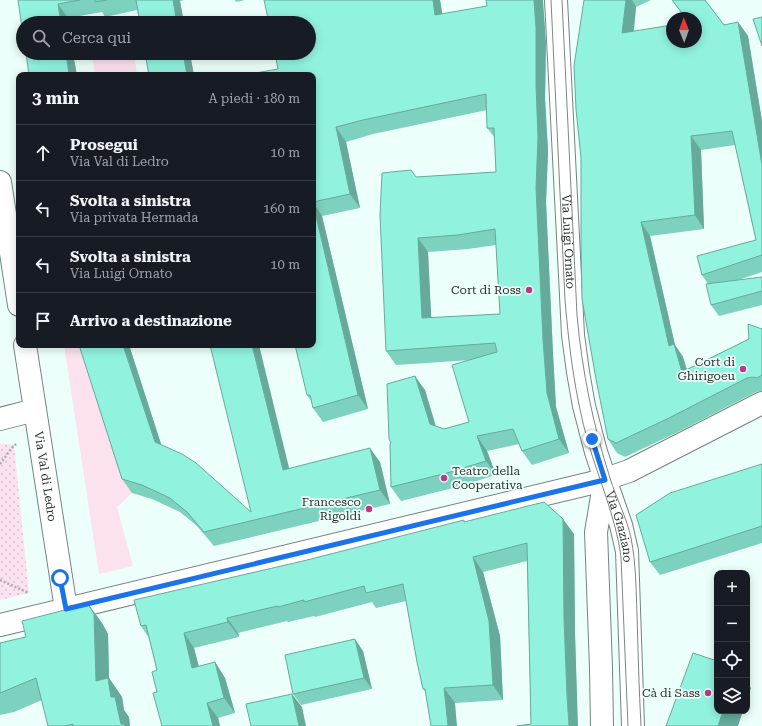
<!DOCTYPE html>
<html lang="it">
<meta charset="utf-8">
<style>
body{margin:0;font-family:"Roboto Serif",serif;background:#20242c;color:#f1f3f6}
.controls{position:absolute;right:12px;bottom:12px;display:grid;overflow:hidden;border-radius:8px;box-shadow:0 2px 10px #0003}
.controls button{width:36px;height:36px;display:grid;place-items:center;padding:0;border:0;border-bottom:1px solid #363941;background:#171b24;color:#f1f3f6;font:20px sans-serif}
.compass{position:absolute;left:666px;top:12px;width:36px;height:36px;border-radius:50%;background:#171b24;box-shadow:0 2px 10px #0003;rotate:359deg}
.stop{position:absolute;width:12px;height:12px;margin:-9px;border:3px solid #1a73e8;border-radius:50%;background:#fff}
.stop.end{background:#1a73e8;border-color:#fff;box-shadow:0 1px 4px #0008}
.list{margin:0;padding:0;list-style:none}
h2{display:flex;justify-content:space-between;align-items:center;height:52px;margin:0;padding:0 16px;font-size:17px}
h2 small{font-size:13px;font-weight:400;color:#9ea1a6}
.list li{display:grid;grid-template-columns:26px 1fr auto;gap:12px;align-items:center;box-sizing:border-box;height:56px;padding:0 16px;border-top:1px solid #363941}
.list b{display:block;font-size:15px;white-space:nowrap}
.list p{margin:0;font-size:13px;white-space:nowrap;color:#9ea1a6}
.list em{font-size:13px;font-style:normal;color:#9ea1a6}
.icon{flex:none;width:22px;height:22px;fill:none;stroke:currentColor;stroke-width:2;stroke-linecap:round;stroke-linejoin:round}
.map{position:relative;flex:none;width:762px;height:726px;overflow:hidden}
.search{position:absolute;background:#171b24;box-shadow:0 2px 10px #0003;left:16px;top:16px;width:300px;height:44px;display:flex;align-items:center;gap:10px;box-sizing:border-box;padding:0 14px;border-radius:22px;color:#9ea1a6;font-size:15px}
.panel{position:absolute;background:#171b24;box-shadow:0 2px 10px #0003;left:16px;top:72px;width:300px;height:276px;border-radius:8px}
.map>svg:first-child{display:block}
</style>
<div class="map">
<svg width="762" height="726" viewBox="0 0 762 726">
<defs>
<pattern id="grass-dots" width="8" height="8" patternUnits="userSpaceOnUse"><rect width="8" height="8" fill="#fbe2ee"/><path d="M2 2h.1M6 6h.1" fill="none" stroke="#d7c2cc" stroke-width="1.8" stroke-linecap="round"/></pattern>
</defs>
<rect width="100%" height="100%" fill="#edfffa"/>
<!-- grass -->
<path fill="url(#grass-dots)" d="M 0,443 L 14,445 L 29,593 L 0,600 Z"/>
<!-- garden -->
<g fill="#fbe2ee">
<path d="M 92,53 L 134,53 L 137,75 L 95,75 Z"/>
<path d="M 64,345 L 84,345 L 132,493 L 117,507 L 133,566 L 99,574 Z"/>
</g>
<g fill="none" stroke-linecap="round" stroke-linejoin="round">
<!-- minor casing -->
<g stroke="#748480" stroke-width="24">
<g id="minor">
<path d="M 0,182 L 19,305"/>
<path id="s1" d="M 25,345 L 66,609"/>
<path d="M 0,419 L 35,410"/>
<path id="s2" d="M 605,479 L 621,525 L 627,551 L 633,726"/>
<path d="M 0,625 L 600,481 L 629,471 L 762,403"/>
</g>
</g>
<!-- major casing -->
<g stroke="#748480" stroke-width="24">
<g id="major">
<path id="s3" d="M 556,0 L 573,335 L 578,372 L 584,406 L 596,452 L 605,479 L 596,532 L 601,668 L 602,726"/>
</g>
</g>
<!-- path -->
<g stroke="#a2b0ac" stroke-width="2.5" stroke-dasharray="2 2" stroke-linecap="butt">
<path d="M 0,464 L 14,445 L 18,444"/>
<path d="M 0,580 L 29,593"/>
</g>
<!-- minor -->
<use href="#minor" stroke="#fff" stroke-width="22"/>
<!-- major -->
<use href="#major" stroke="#fff" stroke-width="22"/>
<!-- tram -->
<g stroke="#7d8885" stroke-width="1">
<path d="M 551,0 L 565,300 C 569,348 575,396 588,442 C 599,480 616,518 621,557 L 628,726"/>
<path d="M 562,0 L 577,315 C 582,371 593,425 610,478 C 616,498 627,518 631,538 C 636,563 636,589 637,614 C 638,651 639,689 641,726"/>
</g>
</g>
<!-- wall -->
<g fill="#7dd1bf" fill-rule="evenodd">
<path d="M 18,0 L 185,0 L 180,1 L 184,23 L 140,23 L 137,10 L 105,17 L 102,12 L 68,18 Z"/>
<path d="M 235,0 L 245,0 L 236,2 Z"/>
<path d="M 265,0 L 440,0 L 442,14 L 546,42 L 545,99 L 548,151 L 546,202 L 553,354 L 556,407 L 569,453 L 532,465 L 522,451 L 519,444 L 487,451 L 496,475 L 457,487 L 401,501 L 391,487 L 391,443 L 425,390 L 436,426 L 444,429 L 469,422 L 471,360 L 396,365 L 386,351 L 416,177 L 496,172 L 495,138 L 487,128 L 487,110 L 373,134 L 346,142 L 360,208 L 322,216 L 368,409 L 323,422 L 313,408 L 312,402 L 307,395 L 313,345 L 278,69 ZM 496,245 L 500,314 L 431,318 L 428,252 L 468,249 Z"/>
<path d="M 584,0 L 651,0 L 636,7 L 634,31 L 672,42 L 696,18 L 685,18 L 672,0 L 705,0 L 724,25 L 738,22 L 748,36 L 762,121 L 762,272 L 735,281 L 762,277 L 762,305 L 719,316 L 711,305 L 708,284 L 702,275 L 756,240 L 735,145 L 701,150 L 704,229 L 650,236 L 675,345 L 683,357 L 687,369 L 749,339 L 762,329 L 762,391 L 756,392 L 678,432 L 625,457 L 617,453 L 608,439 Z"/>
<path d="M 79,345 L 129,345 L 161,445 L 251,512 L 289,468 L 380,462 L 390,504 L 214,546 L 197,526 L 180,512 L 152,499 L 132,493 L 122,479 Z"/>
<path d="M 762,464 L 762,543 L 660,575 L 650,562 Z"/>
<path d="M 465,522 L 574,534 L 575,634 L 577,710 L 531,724 L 527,561 L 483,572 L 500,636 L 503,700 L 455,703 L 426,692 L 423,689 L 406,601 L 376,608 L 372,602 L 315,617 L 314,616 L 288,622 L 287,621 L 238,633 L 239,637 L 194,648 L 199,667 L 215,662 L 225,678 L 235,713 L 218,718 L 220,726 L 162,726 L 157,692 L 157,670 L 149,638 L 141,626 L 303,561 Z"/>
<path d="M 88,604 L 102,623 L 108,634 L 109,678 L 122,697 L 124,710 L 129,717 L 130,726 L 48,726 L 42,700 L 14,712 L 0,715 L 0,643 L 26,637 Z"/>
<path d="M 363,651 L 372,689 L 301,705 L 293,694 Z"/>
</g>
<!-- shaded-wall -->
<g fill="#66aa9b">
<path d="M 173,0 L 180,0 L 180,1 L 184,23 L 177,23 Z"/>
<path d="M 433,0 L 440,0 L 445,29 L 435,15 Z"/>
<path d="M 534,0 L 543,0 L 546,42 L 545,99 L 548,151 L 546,202 L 553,354 L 556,407 L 569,453 L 559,439 L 547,393 L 543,340 L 536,188 L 536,85 Z"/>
<path d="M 626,0 L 632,0 L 636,7 L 632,46 L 622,33 Z"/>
<path d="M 58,4 L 68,18 L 69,23 L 61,23 Z"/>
<path d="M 738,22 L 748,36 L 762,121 L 762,165 Z"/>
<path d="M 66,53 L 73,53 L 77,75 L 69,75 Z"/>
<path d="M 183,53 L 190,53 L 194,75 L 187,75 Z"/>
<path d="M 336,127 L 346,142 L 360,208 L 350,194 Z"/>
<path d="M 691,136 L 701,150 L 704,229 L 695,215 Z"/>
<path d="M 313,202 L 322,216 L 368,409 L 358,395 Z"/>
<path d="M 641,222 L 650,236 L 675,345 L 683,357 L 691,385 L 682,372 L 669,346 Z"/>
<path d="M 418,238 L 428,252 L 432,332 L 422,318 Z"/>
<path d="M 123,345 L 129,345 L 165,456 L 155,442 Z"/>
<path d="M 252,345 L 259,345 L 293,484 L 283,470 Z"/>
<path d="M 415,376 L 425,390 L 439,438 L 430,424 Z"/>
<path d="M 477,436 L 487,451 L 496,475 L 486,461 Z"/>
<path d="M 370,448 L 380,462 L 390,504 L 380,490 Z"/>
<path d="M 563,519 L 574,534 L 575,634 L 578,726 L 569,726 L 567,695 L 564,619 Z"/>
<path d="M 473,557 L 483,572 L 500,636 L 503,700 L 493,685 Z"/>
<path d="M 88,604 L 102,623 L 108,634 L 109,678 L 122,697 L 124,710 L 129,717 L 130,726 L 122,726 L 96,681 Z"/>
<path d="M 227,618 L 238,633 L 239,637 L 228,622 Z"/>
<path d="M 184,633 L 194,648 L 203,683 L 192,668 Z"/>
<path d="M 355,639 L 363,651 L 372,689 L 364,678 Z"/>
<path d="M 215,662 L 225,678 L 235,713 L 224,698 Z"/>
<path d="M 747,682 L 751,688 L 747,699 Z"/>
<path d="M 444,688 L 455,703 L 457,726 L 448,726 Z"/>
<path d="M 292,694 L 302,707 L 306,726 L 299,726 Z"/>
<path d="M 207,703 L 218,718 L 220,726 L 213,726 Z"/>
<path d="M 723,711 L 743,711 L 738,726 L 718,726 Z"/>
</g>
<!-- building -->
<g fill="#91f3de" stroke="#66aa9b" fill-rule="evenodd">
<path d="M 18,0 L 80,0 L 58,4 L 61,23 L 23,23 L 23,35 Z"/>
<path d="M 95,0 L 107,0 L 95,2 Z"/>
<path d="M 136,0 L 173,0 L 177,23 L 140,23 Z"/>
<path d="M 264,0 L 433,0 L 435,15 L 487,6 L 486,0 L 534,0 L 536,28 L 536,85 L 538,137 L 536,188 L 543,340 L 547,393 L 559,439 L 522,451 L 513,429 L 477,436 L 486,461 L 447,473 L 391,487 L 390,444 L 391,443 L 389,439 L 387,384 L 415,376 L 430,424 L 444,429 L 469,422 L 452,365 L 497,352 L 495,343 L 386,351 L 380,215 L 382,173 L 411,170 L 416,177 L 496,172 L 494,128 L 487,128 L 486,94 L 363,120 L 336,127 L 350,194 L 313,202 L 313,75 L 244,75 L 278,69 L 275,53 L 309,53 L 309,23 L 269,23 ZM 495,229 L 500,314 L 422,318 L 418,238 L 458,235 Z"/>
<path d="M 584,0 L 626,0 L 622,33 L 672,25 L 672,42 L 696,42 L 696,18 L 686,18 L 672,0 L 705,0 L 724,25 L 738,22 L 762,165 L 762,255 L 702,275 L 697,256 L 756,240 L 732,131 L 691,136 L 695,215 L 641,222 L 669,346 L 674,344 L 682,372 L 749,339 L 748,324 L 762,329 L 762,375 L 757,378 L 753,377 L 747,378 L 669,418 L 616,443 L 608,439 L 596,379 L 582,299 L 581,242 L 581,158 L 576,109 L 574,66 Z"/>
<path d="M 762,17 L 762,46 L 753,19 Z"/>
<path d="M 26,53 L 66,53 L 69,75 L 29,75 Z"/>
<path d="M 145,53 L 183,53 L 187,75 L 149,75 Z"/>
<path d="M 313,203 L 358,395 L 313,408 L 310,395 L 307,395 L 295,345 L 313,345 Z"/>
<path d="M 762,277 L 762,291 L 711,305 L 706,284 Z"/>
<path d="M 79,345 L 123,345 L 155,442 L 182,454 L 196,463 L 251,512 L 210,345 L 252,345 L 283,470 L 370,448 L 380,490 L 204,532 L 187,512 L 170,498 L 142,485 L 122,479 Z"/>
<path d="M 762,464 L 762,526 L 650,562 L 636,515 L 670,493 Z"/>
<path d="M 544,502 L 563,519 L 564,619 L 567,695 L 569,726 L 517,726 L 531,724 L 527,543 L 473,557 L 489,621 L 493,685 L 444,688 L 448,726 L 431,726 L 425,689 L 423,689 L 417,662 L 403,584 L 366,593 L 364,586 L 304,602 L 304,600 L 278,607 L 277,606 L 227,618 L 228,622 L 184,633 L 192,668 L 215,662 L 224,698 L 207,703 L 213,726 L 162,726 L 153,693 L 157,692 L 152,672 L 157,670 L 146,625 L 141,626 L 134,600 L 303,561 L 464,520 L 464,522 Z"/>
<path d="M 88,604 L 94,614 L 96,681 L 108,678 L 111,697 L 115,697 L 121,724 L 124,724 L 125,726 L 73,726 L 73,724 L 65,726 L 48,726 L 36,678 L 0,693 L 0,643 L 26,637 L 22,621 Z"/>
<path d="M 355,639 L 364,678 L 293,694 L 285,655 Z"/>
<path d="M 693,653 L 717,661 L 717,711 L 723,711 L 718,726 L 666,726 Z"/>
<path d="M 292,694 L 299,726 L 251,726 L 246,704 Z"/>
</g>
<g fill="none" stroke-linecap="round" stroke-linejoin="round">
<!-- route -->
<path stroke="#1a73e8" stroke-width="5" d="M 60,578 L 66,609 L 600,481 L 605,480 L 592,439"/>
</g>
<!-- markers -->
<g fill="#b83a88" stroke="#edfffa" stroke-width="1.5">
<circle cx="529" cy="290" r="4"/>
<circle cx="743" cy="369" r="4"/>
<circle cx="444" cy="478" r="4"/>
<circle cx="369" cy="509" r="4"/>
<circle cx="708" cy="693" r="4"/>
</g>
<g text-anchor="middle" stroke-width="3.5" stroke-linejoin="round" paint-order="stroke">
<!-- street labels -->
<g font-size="12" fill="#2b3230" stroke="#edfffa">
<text dy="4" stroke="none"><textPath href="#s3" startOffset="242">Via Luigi Ornato</textPath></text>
<text dy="4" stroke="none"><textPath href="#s1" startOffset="133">Via Val di Ledro</textPath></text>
<text dy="4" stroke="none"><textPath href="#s2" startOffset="50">Via Graziano</textPath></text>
</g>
<!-- poi labels -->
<g font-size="12" fill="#2b3230" stroke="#edfffa" text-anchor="end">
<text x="521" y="294">Cort di Ross</text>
<text x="735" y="366">Cort di<tspan x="735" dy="14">Ghirigoeu</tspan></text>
<text x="452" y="475" text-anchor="start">Teatro della<tspan x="452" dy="14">Cooperativa</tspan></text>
<text x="361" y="506">Francesco<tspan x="361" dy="14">Rigoldi</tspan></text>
<text x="700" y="697">Cà di Sass</text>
</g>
</g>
</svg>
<div class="controls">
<button>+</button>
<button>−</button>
<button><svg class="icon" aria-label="locate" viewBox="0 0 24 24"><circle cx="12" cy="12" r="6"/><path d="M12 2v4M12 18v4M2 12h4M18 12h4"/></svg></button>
<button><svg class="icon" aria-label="layers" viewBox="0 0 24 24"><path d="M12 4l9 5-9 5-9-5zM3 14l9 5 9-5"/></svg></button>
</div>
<svg class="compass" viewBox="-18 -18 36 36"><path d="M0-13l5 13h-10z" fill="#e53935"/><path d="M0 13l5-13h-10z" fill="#9ea1a6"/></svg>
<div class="stop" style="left:60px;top:578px"></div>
<div class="stop end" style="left:592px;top:439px"></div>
<div class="search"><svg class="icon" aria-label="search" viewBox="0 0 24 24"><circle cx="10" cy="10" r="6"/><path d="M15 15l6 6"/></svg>Cerca qui</div>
<section class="panel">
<h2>3 min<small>A piedi · 180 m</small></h2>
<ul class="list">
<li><svg class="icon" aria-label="ahead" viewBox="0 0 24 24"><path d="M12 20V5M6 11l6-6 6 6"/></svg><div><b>Prosegui</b><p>Via Val di Ledro</p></div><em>10 m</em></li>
<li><svg class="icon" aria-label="left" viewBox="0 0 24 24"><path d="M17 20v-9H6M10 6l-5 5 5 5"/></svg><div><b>Svolta a sinistra</b><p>Via privata Hermada</p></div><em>160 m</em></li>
<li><svg class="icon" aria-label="left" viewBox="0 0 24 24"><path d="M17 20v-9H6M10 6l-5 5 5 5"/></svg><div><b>Svolta a sinistra</b><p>Via Luigi Ornato</p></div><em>10 m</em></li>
<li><svg class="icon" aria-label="arrive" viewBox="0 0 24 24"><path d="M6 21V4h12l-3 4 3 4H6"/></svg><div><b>Arrivo a destinazione</b></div></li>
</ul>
</section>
</div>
